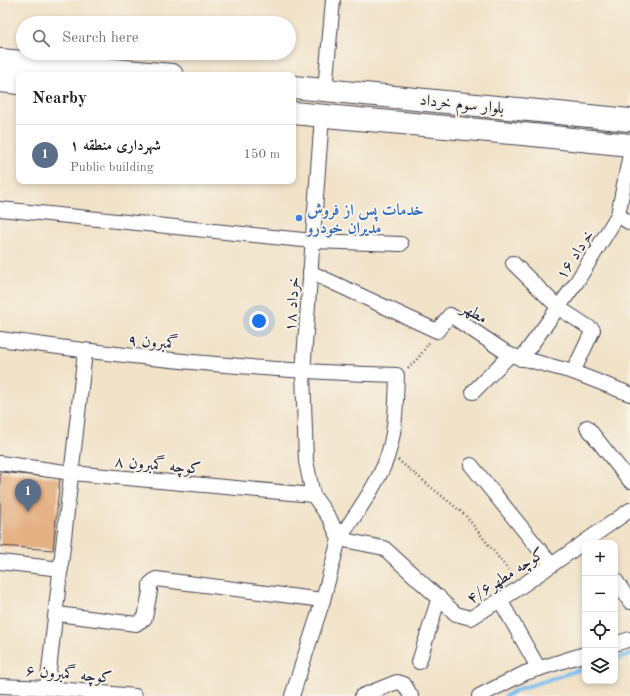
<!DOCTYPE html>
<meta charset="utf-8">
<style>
body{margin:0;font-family:"Old Standard TT",Amiri,serif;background:#f2f2f2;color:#202124}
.controls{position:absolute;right:12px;bottom:12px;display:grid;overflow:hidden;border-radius:8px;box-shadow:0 2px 6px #0003}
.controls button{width:36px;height:36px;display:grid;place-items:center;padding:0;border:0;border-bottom:1px solid #e0e0e0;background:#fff;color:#202124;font:20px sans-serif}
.you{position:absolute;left:259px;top:321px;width:14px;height:14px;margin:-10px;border:3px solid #fff;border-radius:50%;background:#1a73e8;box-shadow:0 0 0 6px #1a73e833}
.badge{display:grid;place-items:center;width:26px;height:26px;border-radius:50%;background:#b5179e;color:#fff;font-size:13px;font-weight:700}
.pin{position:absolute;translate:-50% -33px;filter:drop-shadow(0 1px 2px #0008)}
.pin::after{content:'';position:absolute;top:21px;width:14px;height:12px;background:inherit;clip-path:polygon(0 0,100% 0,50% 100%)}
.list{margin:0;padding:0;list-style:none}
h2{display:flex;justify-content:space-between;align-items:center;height:52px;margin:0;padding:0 16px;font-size:17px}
h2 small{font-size:13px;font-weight:400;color:#757577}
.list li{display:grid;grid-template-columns:26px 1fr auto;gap:12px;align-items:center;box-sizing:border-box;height:60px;padding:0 16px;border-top:1px solid #e0e0e0}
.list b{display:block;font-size:15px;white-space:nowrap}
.list p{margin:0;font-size:13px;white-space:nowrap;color:#757577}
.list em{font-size:13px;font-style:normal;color:#757577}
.icon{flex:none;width:22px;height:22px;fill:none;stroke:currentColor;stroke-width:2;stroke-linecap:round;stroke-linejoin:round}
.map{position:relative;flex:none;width:630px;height:696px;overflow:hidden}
.search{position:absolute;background:#fff;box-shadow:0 2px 6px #0003;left:16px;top:16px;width:280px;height:44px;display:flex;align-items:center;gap:10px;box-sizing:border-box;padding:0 14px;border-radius:22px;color:#757577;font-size:15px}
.panel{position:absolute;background:#fff;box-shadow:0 2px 6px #0003;left:16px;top:72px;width:280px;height:112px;border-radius:8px}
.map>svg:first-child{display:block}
</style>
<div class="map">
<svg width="630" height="696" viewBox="0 0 630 696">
<rect width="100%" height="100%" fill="#f7f3e8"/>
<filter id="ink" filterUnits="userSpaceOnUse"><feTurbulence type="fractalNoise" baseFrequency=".025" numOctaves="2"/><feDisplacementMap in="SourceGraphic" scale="8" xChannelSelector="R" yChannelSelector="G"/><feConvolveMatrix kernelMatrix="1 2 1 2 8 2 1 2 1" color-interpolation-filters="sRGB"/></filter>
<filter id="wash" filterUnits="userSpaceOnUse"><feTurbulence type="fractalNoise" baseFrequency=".012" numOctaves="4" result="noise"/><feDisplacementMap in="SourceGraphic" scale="16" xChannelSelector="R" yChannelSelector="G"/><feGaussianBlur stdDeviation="0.9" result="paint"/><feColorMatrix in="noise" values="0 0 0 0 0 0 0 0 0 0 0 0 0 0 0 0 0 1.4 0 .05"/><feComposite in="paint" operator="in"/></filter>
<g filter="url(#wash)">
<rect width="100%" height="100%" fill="#f1e2c8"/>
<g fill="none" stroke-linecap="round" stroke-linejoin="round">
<!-- stream -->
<g stroke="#78beef" stroke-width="4">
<path d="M 615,659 L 630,654"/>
<path d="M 506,696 L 516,690 L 585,668"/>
</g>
</g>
<g id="blocks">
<!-- building -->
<path fill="#e5b084" d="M 0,472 L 60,478 L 53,550 L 0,546 Z"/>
</g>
</g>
<g filter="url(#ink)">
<use href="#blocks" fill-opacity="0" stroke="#413f50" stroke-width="1"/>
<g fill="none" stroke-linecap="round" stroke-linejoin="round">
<!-- street casing -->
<g stroke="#413f50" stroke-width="16">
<g id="street">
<path d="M 325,90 L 333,0"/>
<path d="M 0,209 L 313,241 L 401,244"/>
<path d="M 618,215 L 630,223"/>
<path d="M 513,263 L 559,308 L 593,330 L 573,372"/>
<path d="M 310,272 L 437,331 L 450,315 L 510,355 L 573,372 L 630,394"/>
<path d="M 0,339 C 132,358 264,371 397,375 C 396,400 396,427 389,451 C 382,479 355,515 339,539 L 384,548 L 456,614 L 471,618 L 513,592 L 630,510"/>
<path d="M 521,359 L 576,283 L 618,215 L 630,154"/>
<path d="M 473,392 L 510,355"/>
<path d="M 587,427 L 630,481"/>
<path d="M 0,463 L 72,473 L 313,495"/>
<path d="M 471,465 L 552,565"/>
<path d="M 0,562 L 61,569"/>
<path d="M 615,579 L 630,602"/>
<path d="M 500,600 L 539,669"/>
<path d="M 57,614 L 136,624 L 145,618 L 150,591 L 150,584 L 156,579 L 323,600"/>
<path d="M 615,644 L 630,639"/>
<path d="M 419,662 L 439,597"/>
<path d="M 0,686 L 47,688 L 135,696"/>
<path d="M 47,688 L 85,352"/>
<path d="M 292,696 L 323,600 L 339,539 L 330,519 L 313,495 L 306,461 L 303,372 L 322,116"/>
<path d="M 362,696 L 397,682 L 404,684 L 411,696"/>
<path d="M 479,696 L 525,673 L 585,654"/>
</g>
</g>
<!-- primary casing -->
<g stroke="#413f50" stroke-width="24">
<g id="primary">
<path d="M 0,60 L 172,75"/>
<path d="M 0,81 L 19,83"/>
<path d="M 293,87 L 630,120"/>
<path d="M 293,113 L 533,135 L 630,145"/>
</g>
</g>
<!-- path -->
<g stroke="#413f50" stroke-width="2.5" stroke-dasharray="1 3" stroke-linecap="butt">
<path d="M 408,368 L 419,357 L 430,341"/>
<path d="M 398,460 L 465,515 L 514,577"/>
</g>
<!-- street -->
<use href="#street" stroke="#fff" stroke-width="14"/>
<!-- primary -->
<use href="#primary" stroke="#fff" stroke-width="22"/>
</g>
</g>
<!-- markers -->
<circle fill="#3f7fe0" stroke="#f7f3e8" stroke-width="1.5" cx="299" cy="218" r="4"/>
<g text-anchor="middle" stroke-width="4" stroke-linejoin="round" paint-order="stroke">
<!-- street labels -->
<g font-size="16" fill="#22223b" stroke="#f7f3e8">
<text transform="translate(462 103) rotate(6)" y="6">بلوار سوم خرداد</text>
<text transform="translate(574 254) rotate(-57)" y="6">خرداد ۱۶</text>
<text transform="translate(291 304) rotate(-86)" y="6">خرداد ۱۸</text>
<text transform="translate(475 312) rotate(30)" y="6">مطهر</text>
<text transform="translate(153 341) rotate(5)" y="6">گمبرون ۹</text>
<text transform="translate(158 464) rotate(5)" y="6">کوچه گمبرون ۸</text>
<text transform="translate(505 575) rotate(-33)" y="6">کوچه مطهر۴/۶</text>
<text transform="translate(69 673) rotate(5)" y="6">کوچه گمبرون ۶</text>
</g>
<!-- shop labels -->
<g font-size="16" font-weight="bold" fill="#366cbe" stroke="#f7f3e8" text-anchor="start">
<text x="307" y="215">خدمات پس از فروش<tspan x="307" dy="18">مدیران خودرو</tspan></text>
</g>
</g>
</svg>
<div class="controls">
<button>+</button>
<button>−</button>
<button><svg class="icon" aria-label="locate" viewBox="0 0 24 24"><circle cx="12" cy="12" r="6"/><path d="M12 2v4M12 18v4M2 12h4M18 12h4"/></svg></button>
<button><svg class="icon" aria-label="layers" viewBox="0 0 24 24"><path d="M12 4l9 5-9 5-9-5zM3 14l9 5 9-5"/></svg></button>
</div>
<div class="you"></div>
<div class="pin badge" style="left:28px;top:512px;background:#5c6f8a">1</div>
<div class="search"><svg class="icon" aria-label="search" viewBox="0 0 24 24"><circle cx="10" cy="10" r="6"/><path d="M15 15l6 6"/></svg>Search here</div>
<section class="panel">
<h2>Nearby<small></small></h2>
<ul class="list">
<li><span class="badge" style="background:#5c6f8a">1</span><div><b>شهرداری منطقه ۱</b><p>Public building</p></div><em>150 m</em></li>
</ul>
</section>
</div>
